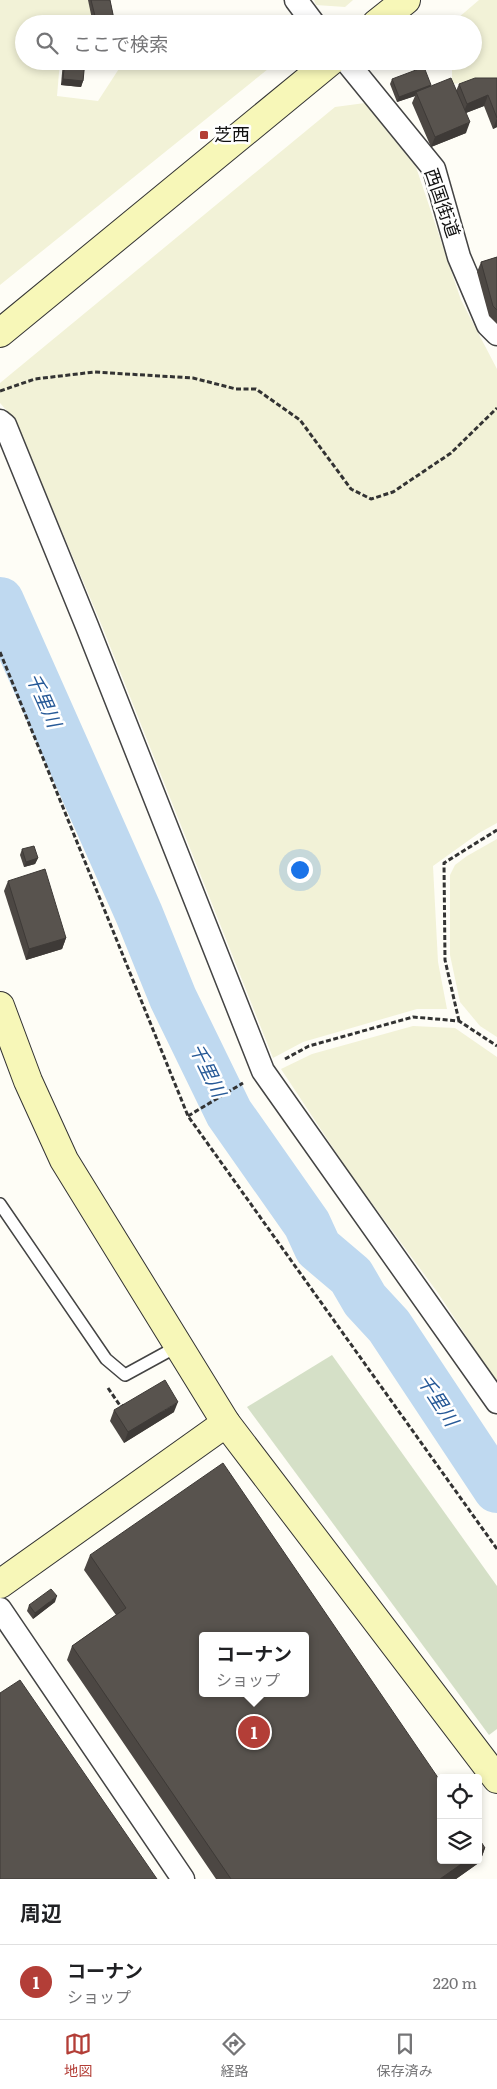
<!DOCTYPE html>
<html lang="ja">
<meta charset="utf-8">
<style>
body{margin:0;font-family:Literata,"Noto Sans JP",serif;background:#f2f2f2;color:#202124}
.controls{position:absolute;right:15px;bottom:15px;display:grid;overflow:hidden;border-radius:5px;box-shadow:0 2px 8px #0003}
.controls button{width:45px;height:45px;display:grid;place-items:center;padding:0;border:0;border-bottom:1px solid #e0e0e0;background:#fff;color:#202124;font:25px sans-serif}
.you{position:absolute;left:299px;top:869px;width:18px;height:18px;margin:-12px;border:4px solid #fff;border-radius:50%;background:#1a73e8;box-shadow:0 0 0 8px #1a73e833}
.badge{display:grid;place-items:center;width:32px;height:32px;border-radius:50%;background:#b33e37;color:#fff;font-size:16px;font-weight:700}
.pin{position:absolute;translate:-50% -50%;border:2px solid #fff;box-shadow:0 1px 5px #0006}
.popup{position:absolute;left:199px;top:1632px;width:110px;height:65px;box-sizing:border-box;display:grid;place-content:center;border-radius:5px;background:#fff;filter:drop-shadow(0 1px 4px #0005);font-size:16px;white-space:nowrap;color:#757577}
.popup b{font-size:19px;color:#202124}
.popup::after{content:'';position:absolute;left:50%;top:100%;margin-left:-10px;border:10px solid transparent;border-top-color:#fff}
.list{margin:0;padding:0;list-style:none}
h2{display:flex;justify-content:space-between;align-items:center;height:65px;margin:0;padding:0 20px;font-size:21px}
h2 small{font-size:16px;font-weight:400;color:#757577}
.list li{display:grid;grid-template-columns:32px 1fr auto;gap:15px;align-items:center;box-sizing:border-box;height:75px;padding:0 20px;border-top:1px solid #e0e0e0}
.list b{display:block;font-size:19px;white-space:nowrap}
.list p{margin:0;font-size:16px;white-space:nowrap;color:#757577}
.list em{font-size:16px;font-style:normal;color:#757577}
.icon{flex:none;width:28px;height:28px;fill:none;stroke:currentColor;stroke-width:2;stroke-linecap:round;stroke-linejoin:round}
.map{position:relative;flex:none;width:497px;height:1879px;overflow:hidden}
.search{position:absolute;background:#fff;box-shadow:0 2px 8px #0003;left:15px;right:15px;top:15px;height:55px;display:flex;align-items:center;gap:12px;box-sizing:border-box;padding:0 18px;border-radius:28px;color:#757577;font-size:19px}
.sheet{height:140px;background:#fff}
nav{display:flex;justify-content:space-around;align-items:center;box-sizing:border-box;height:70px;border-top:1px solid #e0e0e0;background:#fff;font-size:14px;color:#757577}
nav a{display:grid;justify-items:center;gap:2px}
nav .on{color:#b33e37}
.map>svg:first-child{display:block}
</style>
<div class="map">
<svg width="497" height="1879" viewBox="0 0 497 1879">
<rect width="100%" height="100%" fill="#fefdf6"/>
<!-- farmland -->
<g fill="#f2f2d7">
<path d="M 0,0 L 92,0 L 97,24 L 24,24 L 24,61 L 60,61 L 57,96 L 98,101 L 124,61 L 278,61 L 0,285 Z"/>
<path d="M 314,0 L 353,0 L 345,7 L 316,5 Z"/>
<path d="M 479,0 L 497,0 L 497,79 L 452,84 L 452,61 L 473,61 L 473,24 L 451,24 Z"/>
<path d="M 365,103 L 416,167 L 461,300 L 497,369 L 497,823 L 479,833 L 433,866 L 438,962 L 447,1009 L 417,1009 L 303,1042 L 273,1058 L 102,626 L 15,420 L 0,403 L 0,383 L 335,107 Z"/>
<path d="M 497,839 L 497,1037 L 480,1026 L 460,1002 L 450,955 L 450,875 L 455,865 L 467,856 Z"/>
<path d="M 413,1026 L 455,1028 L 497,1057 L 497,1383 L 438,1293 L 349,1172 L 281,1069 L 312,1054 Z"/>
</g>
<!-- cemetery -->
<path fill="#d5e0c7" d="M 332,1355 L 497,1586 L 497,1729 L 489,1735 L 247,1407 Z"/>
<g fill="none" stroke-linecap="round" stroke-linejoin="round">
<!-- river -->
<path stroke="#bfd9f0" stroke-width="48" d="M 0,601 L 139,914 L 173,998 L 229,1113 L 307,1224 L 318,1248 L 351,1276 L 365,1300 L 389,1326 L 497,1489"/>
<!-- lane casing -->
<g stroke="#444" stroke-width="14">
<path id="lane" d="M 0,1204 L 106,1359 L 125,1375 L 178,1346"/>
</g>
<!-- street casing -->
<g stroke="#444" stroke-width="25">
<g id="street">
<path d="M 296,0 L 314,24"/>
<path d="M 346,61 L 434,169 L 459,257 L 488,325 L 497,334"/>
<path d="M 0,421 L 5,425 L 87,626 L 263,1071 L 497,1402"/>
<path d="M 0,1609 L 183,1879"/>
</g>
</g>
<!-- secondary casing -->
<g stroke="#333" stroke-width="30">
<g id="secondary">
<path d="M 376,24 L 406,0"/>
<path d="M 0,333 L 331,61"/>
<path d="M 0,1006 L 28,1081 L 64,1160 L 226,1423 L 497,1779"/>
<path d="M 0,1584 L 226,1423"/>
</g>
</g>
<!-- path -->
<g stroke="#333" stroke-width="3" stroke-dasharray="5 2.5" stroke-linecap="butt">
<path d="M 0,391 L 35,379 L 94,372 L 193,378 L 236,389 L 256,389 L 300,420 L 351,489 L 371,499 L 393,492 L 451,453 L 497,408"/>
<path d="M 0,652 L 188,1116 L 497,1549"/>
<path d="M 459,1021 L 445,960 L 444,863 L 497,830"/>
<path d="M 285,1059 L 309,1046 L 413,1017 L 459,1021 L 497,1046"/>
<path d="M 188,1116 L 243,1083"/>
<path d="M 108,1388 L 121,1407 L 124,1405"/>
</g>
<!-- lane -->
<use href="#lane" stroke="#fff" stroke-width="11"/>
<!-- street -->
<use href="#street" stroke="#fff" stroke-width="22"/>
<!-- secondary -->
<use href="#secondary" stroke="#f7f7b8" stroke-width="28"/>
</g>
<!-- wall -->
<g fill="#4c4743">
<path d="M 88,0 L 110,0 L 115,24 L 93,24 Z"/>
<path d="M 63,61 L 85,61 L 83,81 L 81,87 L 61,85 Z"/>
<path d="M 497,78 L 497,127 L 493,129 L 484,106 L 466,113 L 466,133 L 431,147 L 412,103 L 415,96 L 397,102 L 390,84 L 392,79 L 431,85 L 430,86 L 456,91 L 459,84 Z"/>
<path d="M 497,257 L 497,324 L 489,316 L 477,272 L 481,262 Z"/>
<path d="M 22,849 L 38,858 L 35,864 L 24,867 L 20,855 Z"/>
<path d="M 8,881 L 66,938 L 62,949 L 26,960 L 4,891 Z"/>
<path d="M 114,1410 L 174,1412 L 124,1443 L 110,1421 Z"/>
<path d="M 90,1555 L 485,1848 L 480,1862 L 456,1879 L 216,1879 L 67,1660 L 72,1646 L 116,1615 L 84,1570 Z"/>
<path d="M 55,1602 L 33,1619 L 27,1611 L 29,1605 Z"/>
</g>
<!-- shaded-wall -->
<g fill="#3e3a37">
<path d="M 63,79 L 83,81 L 81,87 L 61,85 Z"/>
<path d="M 431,85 L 428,90 L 416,92 L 415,96 L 397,102 L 399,97 Z"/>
<path d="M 488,95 L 484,106 L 463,114 L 467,104 Z"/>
<path d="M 497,118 L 497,127 L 493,129 Z"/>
<path d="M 470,122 L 466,133 L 431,147 L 435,137 Z"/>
<path d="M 38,858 L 35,864 L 24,867 L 26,862 Z"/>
<path d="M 66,938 L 62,949 L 26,960 L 29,949 Z"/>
<path d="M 178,1402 L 174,1412 L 124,1443 L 128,1432 Z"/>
<path d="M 57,1596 L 55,1602 L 33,1619 L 35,1613 Z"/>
<path d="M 485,1848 L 480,1862 L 456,1879 L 440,1879 L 467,1860 L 478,1860 L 478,1853 Z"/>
</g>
<!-- building -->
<g fill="#58534e" stroke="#3e3a37" fill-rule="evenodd">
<path d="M 91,0 L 110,0 L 115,24 L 97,24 Z"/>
<path d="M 65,61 L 85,61 L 83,81 L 63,79 Z"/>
<path d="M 424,67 L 431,85 L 399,97 L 392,79 Z"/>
<path d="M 451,78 L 470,122 L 435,137 L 416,92 Z"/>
<path d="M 475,78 L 497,78 L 497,118 L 488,95 L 467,104 L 459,84 Z"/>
<path d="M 497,257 L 497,310 L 493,306 L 481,262 Z"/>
<path d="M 34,846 L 38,858 L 26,862 L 22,849 Z"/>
<path d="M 45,869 L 66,938 L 29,949 L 8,881 Z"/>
<path d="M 165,1380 L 178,1402 L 128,1432 L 114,1410 Z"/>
<path d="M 223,1463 L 441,1782 L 441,1860 L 467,1860 L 440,1879 L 231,1879 L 72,1646 L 126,1608 L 90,1555 ZM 203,1636 L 305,1636 L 305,1693 L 203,1693 Z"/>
<path d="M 51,1589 L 57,1596 L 35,1613 L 29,1605 Z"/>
<path d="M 20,1680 L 157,1879 L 0,1879 L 0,1693 Z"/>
<path d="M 478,1837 L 485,1848 L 478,1853 Z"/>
</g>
<!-- markers -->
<rect fill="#b33e37" stroke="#fff" stroke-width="2" x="199" y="130" width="10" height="10" rx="2.5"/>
<g text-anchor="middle" stroke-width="5" stroke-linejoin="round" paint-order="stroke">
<!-- poi labels -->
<g font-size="18" fill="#111" stroke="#fff" text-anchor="start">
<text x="214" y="141">芝西</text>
</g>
<!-- street labels -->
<g font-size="18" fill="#111" stroke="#fff">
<text transform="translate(442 203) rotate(71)" y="6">西国街道</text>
</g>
<!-- water labels -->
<g font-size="19" font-style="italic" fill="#265997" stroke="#fff">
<text transform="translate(44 700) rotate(66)" y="7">千里川</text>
<text transform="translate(208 1070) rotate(64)" y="7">千里川</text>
<text transform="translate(438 1400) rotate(57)" y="7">千里川</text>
</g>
</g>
</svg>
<div class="controls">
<button><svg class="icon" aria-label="locate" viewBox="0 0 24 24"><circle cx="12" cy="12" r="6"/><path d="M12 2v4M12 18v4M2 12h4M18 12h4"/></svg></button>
<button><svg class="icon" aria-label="layers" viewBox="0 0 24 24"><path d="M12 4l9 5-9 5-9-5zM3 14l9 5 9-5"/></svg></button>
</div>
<div class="you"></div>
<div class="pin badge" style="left:254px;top:1732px">1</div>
<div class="popup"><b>コーナン</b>ショップ</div>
<div class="search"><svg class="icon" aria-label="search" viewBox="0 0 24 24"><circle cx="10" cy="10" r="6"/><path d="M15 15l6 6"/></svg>ここで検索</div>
</div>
<section class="sheet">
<h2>周辺<small></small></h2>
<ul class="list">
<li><span class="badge">1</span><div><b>コーナン</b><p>ショップ</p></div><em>220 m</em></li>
</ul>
</section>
<nav>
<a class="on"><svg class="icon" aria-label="map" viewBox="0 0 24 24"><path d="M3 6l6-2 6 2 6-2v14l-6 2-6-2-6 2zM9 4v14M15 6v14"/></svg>地図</a>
<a><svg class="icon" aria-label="directions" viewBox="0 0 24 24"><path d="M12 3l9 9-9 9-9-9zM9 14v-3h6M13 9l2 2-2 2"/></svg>経路</a>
<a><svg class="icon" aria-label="saved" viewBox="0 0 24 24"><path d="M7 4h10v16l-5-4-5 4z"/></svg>保存済み</a>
</nav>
